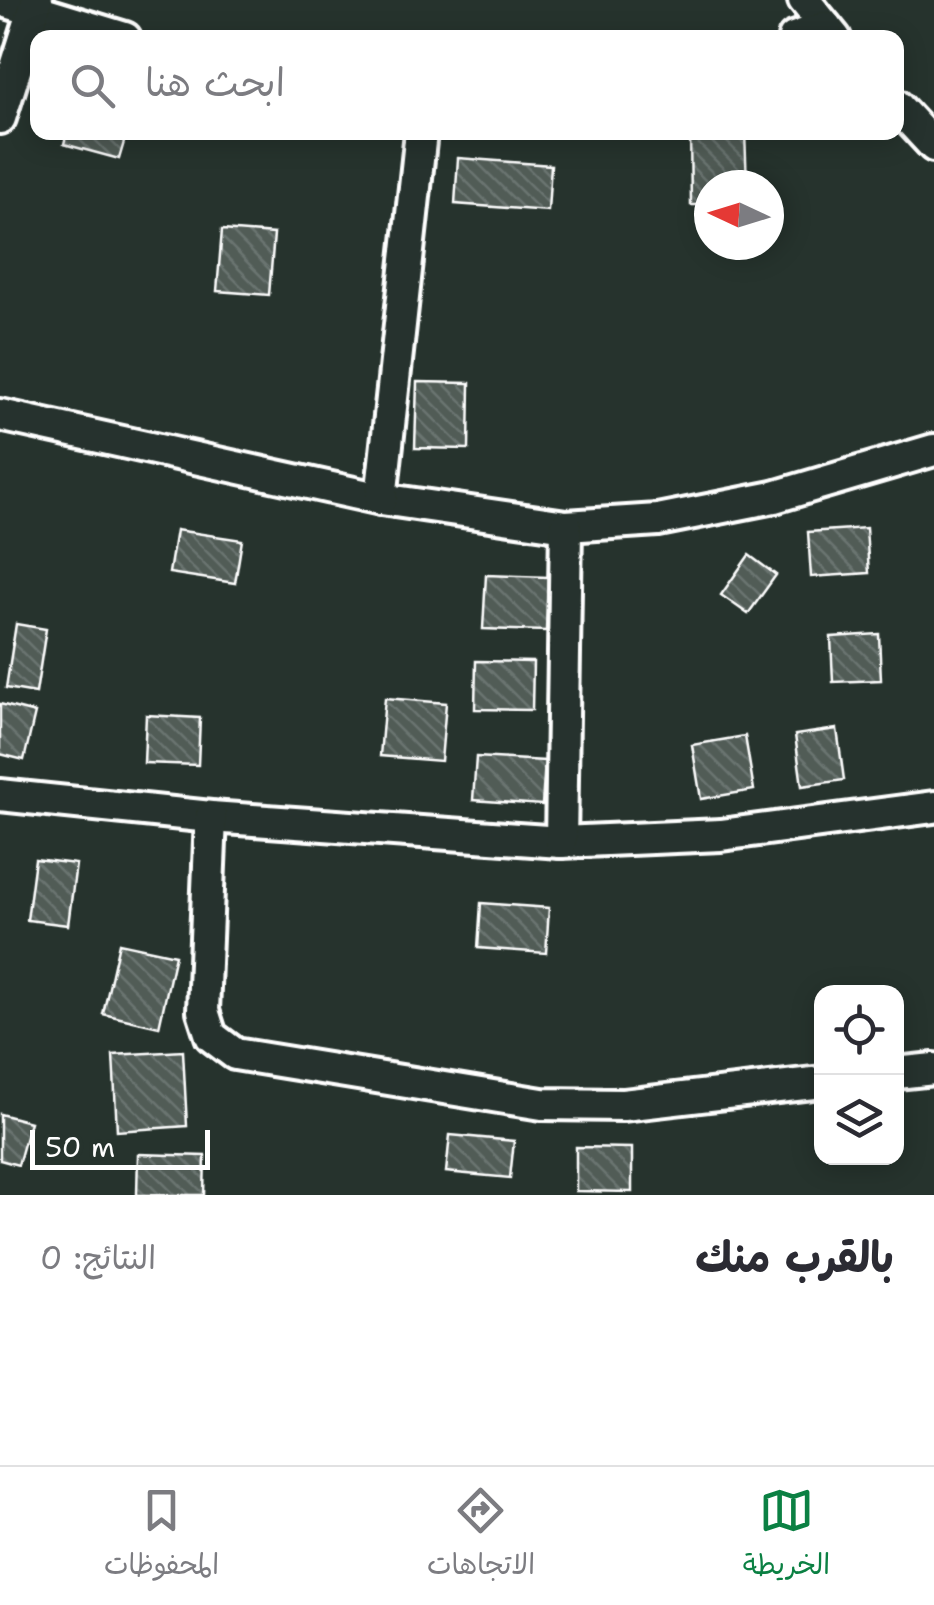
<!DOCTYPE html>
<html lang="ar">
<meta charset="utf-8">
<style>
body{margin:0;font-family:"Shantell Sans","Playpen Sans Arabic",sans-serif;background:#f7f7f7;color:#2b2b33;direction:rtl}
.controls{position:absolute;right:30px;bottom:30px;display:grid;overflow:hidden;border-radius:20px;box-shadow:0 5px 25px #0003}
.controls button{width:90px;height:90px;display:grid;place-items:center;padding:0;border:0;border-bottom:2px solid #e1e1e2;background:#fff;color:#2b2b33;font:50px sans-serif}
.compass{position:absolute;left:694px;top:170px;width:90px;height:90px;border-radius:50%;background:#fff;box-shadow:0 5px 25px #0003;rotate:274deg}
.scale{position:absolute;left:30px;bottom:25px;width:180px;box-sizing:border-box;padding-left:10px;border:5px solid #fff;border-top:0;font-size:28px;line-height:35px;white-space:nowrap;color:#fff;-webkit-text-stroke:8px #26332d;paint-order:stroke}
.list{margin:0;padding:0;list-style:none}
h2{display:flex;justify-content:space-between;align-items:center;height:130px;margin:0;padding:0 40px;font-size:42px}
h2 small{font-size:32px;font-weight:400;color:#7c7c81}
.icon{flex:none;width:55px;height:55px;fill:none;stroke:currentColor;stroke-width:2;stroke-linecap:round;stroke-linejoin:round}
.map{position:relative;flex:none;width:934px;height:1195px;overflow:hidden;direction:ltr}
.search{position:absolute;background:#fff;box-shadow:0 5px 25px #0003;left:30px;right:30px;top:30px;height:110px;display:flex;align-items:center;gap:25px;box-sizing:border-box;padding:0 35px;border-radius:20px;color:#7c7c81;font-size:38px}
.sheet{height:270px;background:#fff}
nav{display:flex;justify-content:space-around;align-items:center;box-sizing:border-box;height:140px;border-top:2px solid #e1e1e2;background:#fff;font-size:28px;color:#7c7c81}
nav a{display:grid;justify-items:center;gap:5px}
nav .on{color:#0b8043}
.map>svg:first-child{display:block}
</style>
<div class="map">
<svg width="934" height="1195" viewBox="0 0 934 1195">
<defs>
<pattern id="building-back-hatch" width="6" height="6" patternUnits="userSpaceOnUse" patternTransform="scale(2.5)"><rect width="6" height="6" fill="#515c57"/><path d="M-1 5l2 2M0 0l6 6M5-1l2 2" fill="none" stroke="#6b7470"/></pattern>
</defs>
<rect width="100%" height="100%" fill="#26332d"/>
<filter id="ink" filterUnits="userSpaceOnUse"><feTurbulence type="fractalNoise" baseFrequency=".01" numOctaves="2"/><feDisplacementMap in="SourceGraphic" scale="20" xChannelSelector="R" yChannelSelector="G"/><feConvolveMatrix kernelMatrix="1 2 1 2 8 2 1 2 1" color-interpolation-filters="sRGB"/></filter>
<g filter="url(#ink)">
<!-- building -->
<g fill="url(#building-back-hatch)" stroke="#fff" stroke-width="2.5">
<path d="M 67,132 L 127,132 L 119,159 L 64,144 Z"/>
<path d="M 690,132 L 745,132 L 747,185 L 709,185 L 709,205 L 691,205 Z"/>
<path d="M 458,158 L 551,165 L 548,211 L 455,204 Z"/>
<path d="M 222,230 L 274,234 L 269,295 L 217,291 Z"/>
<path d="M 417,382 L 470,383 L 469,449 L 415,448 Z"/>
<path d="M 866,528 L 869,573 L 811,577 L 808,532 Z"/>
<path d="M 176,530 L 242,540 L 235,583 L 169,573 Z"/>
<path d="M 749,555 L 776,575 L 748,614 L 721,595 Z"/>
<path d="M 486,575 L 548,577 L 546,631 L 483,629 Z"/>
<path d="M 16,624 L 46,629 L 36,693 L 6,688 Z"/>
<path d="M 879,634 L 881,680 L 833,682 L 831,637 Z"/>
<path d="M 476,661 L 533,662 L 532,710 L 475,709 Z"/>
<path d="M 385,698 L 446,703 L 441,761 L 380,756 Z"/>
<path d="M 0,704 L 35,713 L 24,760 L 0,754 Z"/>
<path d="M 146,715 L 200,718 L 198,765 L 144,763 Z"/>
<path d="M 837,729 L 844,780 L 802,786 L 795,735 Z"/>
<path d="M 745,736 L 754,790 L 701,799 L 692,745 Z"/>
<path d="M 476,757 L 545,761 L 542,805 L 473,800 Z"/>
<path d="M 35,859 L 76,864 L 68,925 L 27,920 Z"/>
<path d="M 481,903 L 549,908 L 546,953 L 478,948 Z"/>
<path d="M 119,943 L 175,955 L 159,1027 L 103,1014 Z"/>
<path d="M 183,1051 L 187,1126 L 117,1131 L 113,1055 Z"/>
<path d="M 0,1114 L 30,1122 L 18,1165 L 0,1160 Z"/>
<path d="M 450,1135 L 514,1141 L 510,1178 L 446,1172 Z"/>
<path d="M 576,1147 L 632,1148 L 632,1192 L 576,1191 Z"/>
<path d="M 138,1154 L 205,1156 L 204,1195 L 137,1195 Z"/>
</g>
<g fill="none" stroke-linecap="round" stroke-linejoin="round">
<!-- minor casing -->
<g stroke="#fff" stroke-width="38">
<g id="minor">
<path d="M 0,0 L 125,38"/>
<path d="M 804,0 L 835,38"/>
<path d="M 794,38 L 826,27"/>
<path d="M 896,105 L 934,146"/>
<path d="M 0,118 L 37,0"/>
<path d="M 0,415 L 381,499 L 566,526 L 658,520 L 774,497 L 934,450"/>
<path d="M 381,499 L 421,132"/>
<path d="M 0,795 L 211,817 L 561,842 L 721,835 L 934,807"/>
<path d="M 211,817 L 203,1011 L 211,1036 L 235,1054 L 542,1104 L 623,1105 L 822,1082"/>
<path d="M 561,842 L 566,526"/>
<path d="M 896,1073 L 934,1069"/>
</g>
</g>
<!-- minor -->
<use href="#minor" stroke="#26332d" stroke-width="30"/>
</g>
</g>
</svg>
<div class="controls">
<button><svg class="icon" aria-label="locate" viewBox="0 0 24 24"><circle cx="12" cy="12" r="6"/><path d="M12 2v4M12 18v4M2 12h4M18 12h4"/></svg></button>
<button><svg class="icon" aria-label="layers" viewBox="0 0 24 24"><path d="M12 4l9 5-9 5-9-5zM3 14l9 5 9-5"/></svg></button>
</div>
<svg class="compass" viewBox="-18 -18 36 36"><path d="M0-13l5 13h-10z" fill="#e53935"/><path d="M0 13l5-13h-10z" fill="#7c7c81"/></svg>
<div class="scale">50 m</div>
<div class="search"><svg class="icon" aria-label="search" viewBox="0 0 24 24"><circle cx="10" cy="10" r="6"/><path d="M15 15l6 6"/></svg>ابحث هنا</div>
</div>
<section class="sheet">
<h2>بالقرب منك<small>النتائج: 0</small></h2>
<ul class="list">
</ul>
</section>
<nav>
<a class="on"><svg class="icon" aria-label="map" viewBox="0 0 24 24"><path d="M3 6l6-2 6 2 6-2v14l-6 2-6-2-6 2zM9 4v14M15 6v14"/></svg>الخريطة</a>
<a><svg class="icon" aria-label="directions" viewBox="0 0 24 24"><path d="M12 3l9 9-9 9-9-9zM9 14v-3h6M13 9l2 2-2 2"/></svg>الاتجاهات</a>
<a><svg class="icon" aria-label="saved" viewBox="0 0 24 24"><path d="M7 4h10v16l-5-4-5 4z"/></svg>المحفوظات</a>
</nav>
